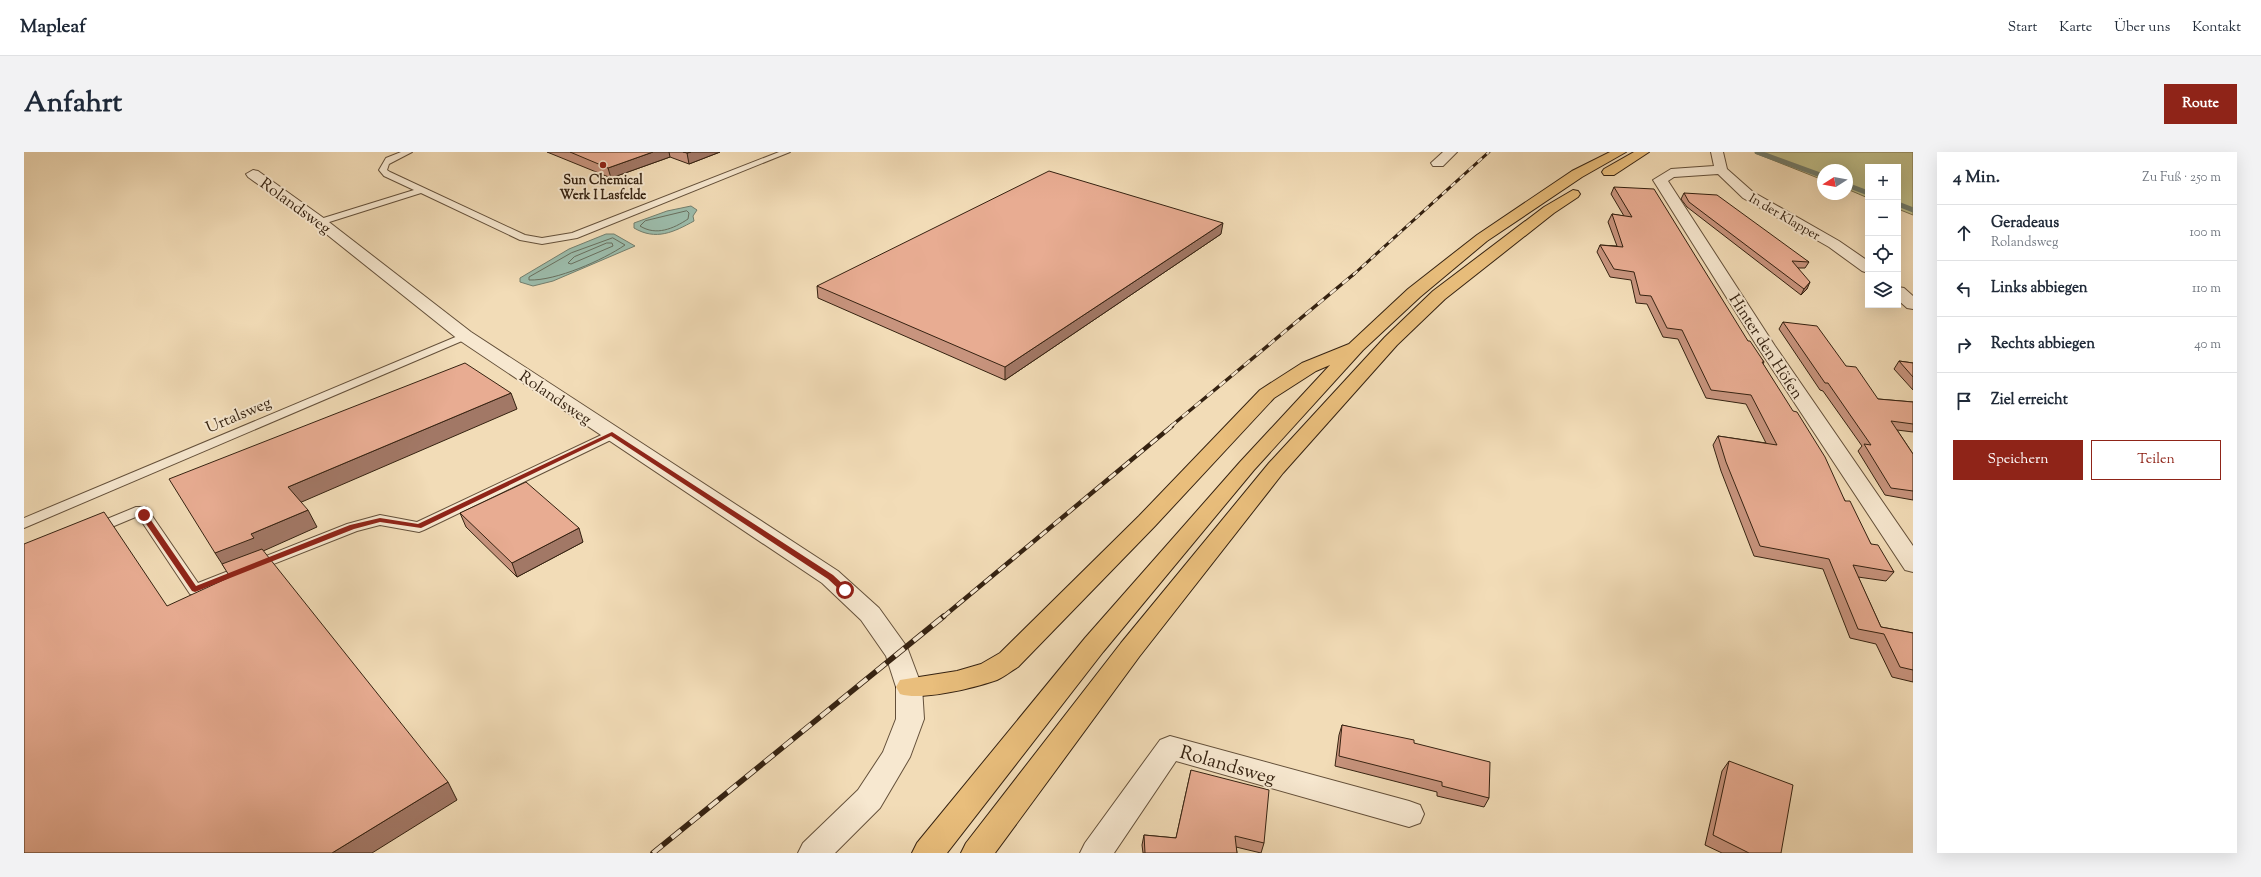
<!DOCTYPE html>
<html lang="de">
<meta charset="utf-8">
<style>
body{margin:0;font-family:"Sorts Mill Goudy",serif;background:#f2f2f3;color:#1f2937}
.controls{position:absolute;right:12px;top:12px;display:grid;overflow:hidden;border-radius:0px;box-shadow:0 4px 16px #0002}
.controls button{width:36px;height:36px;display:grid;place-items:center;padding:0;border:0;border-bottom:1px solid #e0e1e3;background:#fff;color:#1f2937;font:20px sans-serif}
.compass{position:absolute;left:1793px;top:12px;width:36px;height:36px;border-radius:50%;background:#fff;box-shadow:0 4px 16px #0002;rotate:259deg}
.stop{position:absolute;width:12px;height:12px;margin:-9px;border:3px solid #8f2418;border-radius:50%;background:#fff}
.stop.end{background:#8f2418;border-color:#fff;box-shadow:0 1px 4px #0008}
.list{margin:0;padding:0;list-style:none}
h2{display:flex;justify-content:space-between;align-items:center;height:52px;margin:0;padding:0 16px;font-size:17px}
h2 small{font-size:13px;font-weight:400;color:#747a83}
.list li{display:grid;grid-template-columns:26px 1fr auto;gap:12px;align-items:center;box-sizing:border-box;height:56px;padding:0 16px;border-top:1px solid #e0e1e3}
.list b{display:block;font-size:15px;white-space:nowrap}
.list p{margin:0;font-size:13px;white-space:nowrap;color:#747a83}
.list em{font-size:13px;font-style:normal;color:#747a83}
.actions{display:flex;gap:8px;padding:12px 16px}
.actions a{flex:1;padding:9px 0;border:1px solid #8f2418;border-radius:0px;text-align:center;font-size:14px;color:#8f2418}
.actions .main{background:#8f2418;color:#fff}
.icon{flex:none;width:22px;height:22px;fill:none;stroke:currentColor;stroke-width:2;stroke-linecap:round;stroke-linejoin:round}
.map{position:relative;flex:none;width:1889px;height:701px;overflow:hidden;border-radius:0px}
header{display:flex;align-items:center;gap:24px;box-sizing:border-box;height:56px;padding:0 20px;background:#fff;border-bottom:1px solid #e0e1e3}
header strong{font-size:19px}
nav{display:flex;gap:22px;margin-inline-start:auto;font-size:14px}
.intro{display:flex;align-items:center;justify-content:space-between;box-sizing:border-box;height:96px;padding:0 24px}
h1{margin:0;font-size:28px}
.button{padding:10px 18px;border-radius:0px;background:#8f2418;color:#fff;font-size:14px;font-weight:700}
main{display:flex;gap:24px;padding:0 24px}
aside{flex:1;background:#fff;border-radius:0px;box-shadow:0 4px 16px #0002}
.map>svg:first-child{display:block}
</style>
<header>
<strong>Mapleaf</strong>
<nav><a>Start</a><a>Karte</a><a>Über uns</a><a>Kontakt</a></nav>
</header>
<div class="intro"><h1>Anfahrt</h1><a class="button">Route</a></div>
<main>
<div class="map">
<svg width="1889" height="701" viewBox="0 0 1889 701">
<rect width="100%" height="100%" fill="#f2dcb7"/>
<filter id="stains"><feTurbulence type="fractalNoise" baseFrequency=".005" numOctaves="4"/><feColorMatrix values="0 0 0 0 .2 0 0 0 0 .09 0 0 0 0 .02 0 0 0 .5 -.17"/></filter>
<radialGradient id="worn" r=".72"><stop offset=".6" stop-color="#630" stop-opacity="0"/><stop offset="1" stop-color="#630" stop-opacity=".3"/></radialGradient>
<!-- green -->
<path fill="#c0bf8a" stroke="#7a704e" d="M 1733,0 L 1889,0 L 1889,63 L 1874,57 L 1874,15 L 1844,15 L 1844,46 L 1823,37 L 1823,18 L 1799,18 L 1799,28 L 1731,1 Z"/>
<!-- water -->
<g fill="#9cbcab" stroke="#737e6d">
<path d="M 667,54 L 673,58 L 669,64 L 670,69 C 650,80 632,89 610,76 L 610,71 L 643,59 Z"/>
<path d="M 582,82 L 590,82 L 611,94 L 529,129 L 509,134 L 496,130 L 496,126 L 545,97 Z"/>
</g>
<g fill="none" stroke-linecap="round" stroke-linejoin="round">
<!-- shore -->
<g stroke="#686f5e" stroke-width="1">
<path d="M 663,59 L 665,61 L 664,67 C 649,77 632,84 616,74 L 621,69 Z"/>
<path d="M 589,86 L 601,93 C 579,108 532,129 505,128 L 505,125 L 547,101 Z"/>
<path d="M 583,91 L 588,91 L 589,94 L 547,112 L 544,111 L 550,105 Z"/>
</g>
<!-- stream -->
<g stroke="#737e6d" stroke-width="5">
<path d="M 1733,0 L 1799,24"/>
<path d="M 1823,33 L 1844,41"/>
<path d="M 1874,52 L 1889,58"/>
</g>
<!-- service casing -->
<g stroke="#64503a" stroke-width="2">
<g id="service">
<path d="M 377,0 L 388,0 L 365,12 L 363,18 L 366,20 L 501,83 L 518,86 L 548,81 L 755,0 L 766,0 L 553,86 L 518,92 L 496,88 L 397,41 L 299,72 L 293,72 L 293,68 L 390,38 L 360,24 L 355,18 L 362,6 Z"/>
<path d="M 441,181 L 447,184 L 445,186 L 0,376 L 0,366 Z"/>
<path d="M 588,278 L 593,279 L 594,282 L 593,285 L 400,378 L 395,380 L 356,373 L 333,379 L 171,443 L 166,442 L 114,364 L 71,382 L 66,380 L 64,377 L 66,374 L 112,355 L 122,355 L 174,431 L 323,372 L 356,363 L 393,370 Z"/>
</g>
</g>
<!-- minor casing -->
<g stroke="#64503a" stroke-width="2">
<g id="minor">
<path d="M 1419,0 L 1433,0 L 1419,14 L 1409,14 L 1407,11 Z"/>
<path d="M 1687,0 L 1699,0 L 1703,17 L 1729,40 L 1815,89 L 1844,109 L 1844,121 L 1838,119 L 1805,95 L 1719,46 L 1694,22 L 1650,25 L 1644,29 L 1751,194 L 1889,394 L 1889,420 L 1881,418 L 1733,194 L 1629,28 L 1647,17 L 1690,14 Z"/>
<path d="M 229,18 L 234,19 L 301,67 L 447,180 L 814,419 L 855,456 L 883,495 L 898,535 L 900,567 L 886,605 L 856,656 L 811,701 L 774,701 L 779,691 L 834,638 L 859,600 L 872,567 L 872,535 L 862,504 L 837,468 L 798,431 L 435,188 L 291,73 L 224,25 L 222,22 Z"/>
<path d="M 1874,135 L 1880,136 L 1889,144 L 1889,157 L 1883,156 L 1874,148 Z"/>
<path d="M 1146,584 L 1385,649 L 1396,653 L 1400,662 L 1396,671 L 1385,675 L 1152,609 L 1090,701 L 1056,701 L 1061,691 L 1136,588 Z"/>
</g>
</g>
<!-- trunk casing -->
<g stroke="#352211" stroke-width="2">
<g id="trunk">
<path d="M 1586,0 L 1602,0 L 1558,25 L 1463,89 L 1396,145 L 1339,198 L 1230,318 L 1079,500 L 923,701 L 888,701 L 893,691 L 1061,486 L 1216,310 L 1306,213 L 1292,219 L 1250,246 L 1131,374 L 994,515 C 987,519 980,525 973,528 C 950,536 898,549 876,542 L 872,535 L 876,528 L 933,519 L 957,512 L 976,501 L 1115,364 L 1236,238 L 1278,211 L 1325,192 L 1384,137 L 1453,83 L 1548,19 Z"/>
<path d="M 1610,0 L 1625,0 L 1590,23 L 1580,23 L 1578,20 L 1580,17 Z"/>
<path d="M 1549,38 L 1554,39 L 1556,42 L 1554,45 L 1530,61 L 1421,147 L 1373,193 L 1259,321 L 1115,505 L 971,701 L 937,701 L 942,691 L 1097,491 L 1245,311 L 1361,185 L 1409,139 L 1520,55 Z"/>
</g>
</g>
<!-- service -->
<use href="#service" fill="#f7e8d0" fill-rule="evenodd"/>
<!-- minor -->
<use href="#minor" fill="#f7e8d0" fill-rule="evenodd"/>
<!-- trunk -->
<use href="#trunk" fill="#e9be7c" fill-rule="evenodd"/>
<!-- rail-far3 casing -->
<g stroke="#352211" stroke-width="3">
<path id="rail-far3" d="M 1329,123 L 1465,0"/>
</g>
<!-- rail-far2 casing -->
<g stroke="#352211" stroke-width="3.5">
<path id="rail-far2" d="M 1146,275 L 1330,122"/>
</g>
<!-- rail-far1 casing -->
<g stroke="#352211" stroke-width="4.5">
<path id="rail-far1" d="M 919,465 L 1148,274"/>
</g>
<!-- rail casing -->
<g stroke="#352211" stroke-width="5.5">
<path id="rail" d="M 629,701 L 920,464"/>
</g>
<!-- rail-far3 -->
<use href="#rail-far3" stroke="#f7e8d0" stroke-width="2" stroke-dasharray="6" stroke-linecap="butt"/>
<!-- rail-far2 -->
<use href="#rail-far2" stroke="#f7e8d0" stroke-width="2.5" stroke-dasharray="8" stroke-linecap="butt"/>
<!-- rail-far1 -->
<use href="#rail-far1" stroke="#f7e8d0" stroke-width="3" stroke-dasharray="9" stroke-linecap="butt"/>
<!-- rail -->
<use href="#rail" stroke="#f7e8d0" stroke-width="4" stroke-dasharray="12" stroke-linecap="butt"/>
</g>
<!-- wall -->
<g fill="#c8947e" stroke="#352211">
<path d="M 523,0 L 696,0 L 665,12 L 646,5 L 587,26 Z"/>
<path d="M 1590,35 L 1724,189 L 1740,210 L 1739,212 L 1847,392 L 1870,420 L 1862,429 L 1834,425 L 1857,475 L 1889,481 L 1889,530 L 1868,525 L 1852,492 L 1826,486 L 1799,417 L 1730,404 L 1697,319 L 1689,293 L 1694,284 L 1742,291 L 1722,252 L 1682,246 L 1654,187 L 1639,185 L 1623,152 L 1612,151 L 1607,128 L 1586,125 L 1573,100 L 1576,93 L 1593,94 L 1584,70 L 1588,62 L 1600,64 L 1587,42 Z"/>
<path d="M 1660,41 L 1785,110 L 1781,116 L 1774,116 L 1783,137 L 1777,143 L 1663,55 L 1657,47 Z"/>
<path d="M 1197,82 L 981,228 L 794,146 L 793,134 Z"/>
<path d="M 1759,170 L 1822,214 L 1854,247 L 1889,250 L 1889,280 L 1873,278 L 1889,302 L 1889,348 L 1861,343 L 1834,299 L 1838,294 L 1799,239 L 1796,238 L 1755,177 Z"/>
<path d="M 1875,209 L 1889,211 L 1889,238 L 1870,217 Z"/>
<path d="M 436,361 L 559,390 L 493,425 L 442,375 Z"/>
<path d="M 1318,573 L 1390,591 L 1465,646 L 1460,655 L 1413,644 L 1413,640 L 1311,614 L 1315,583 Z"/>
<path d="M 1705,609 L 1757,701 L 1698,701 L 1681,693 L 1698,619 Z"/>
<path d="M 1167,618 L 1240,691 L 1237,701 L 1212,695 L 1213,701 L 1119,701 L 1118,693 L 1120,683 L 1152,686 Z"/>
</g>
<!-- shaded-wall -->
<g fill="#a27866" stroke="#352211">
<path d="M 629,0 L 645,0 L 646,5 L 587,26 L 584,16 Z"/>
<path d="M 667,0 L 696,0 L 665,12 L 663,1 Z"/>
<path d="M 1199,71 L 1197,82 L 981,228 L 981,215 Z"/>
<path d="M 1786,130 L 1783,137 L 1777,143 L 1780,137 Z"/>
<path d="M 487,241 L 493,257 L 273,352 L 264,335 Z"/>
<path d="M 284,358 L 293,375 L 237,400 L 202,418 L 191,401 L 227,382 Z"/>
<path d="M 555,376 L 559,390 L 493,425 L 488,411 Z"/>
<path d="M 424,630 L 433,648 L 348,701 L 308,701 Z"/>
</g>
<!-- building -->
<g fill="#e8ac92" stroke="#352211">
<path d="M 546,0 L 629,0 L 584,16 Z"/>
<path d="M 659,0 L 667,0 L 663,1 Z"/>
<path d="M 1025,19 L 1199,71 L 981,215 L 793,134 Z"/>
<path d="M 1590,35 L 1630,37 L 1724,189 L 1726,189 L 1740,210 L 1738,210 L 1769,259 L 1773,260 L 1801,305 L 1821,349 L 1826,349 L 1847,392 L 1854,393 L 1870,420 L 1829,413 L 1857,475 L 1889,481 L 1889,518 L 1876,515 L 1860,482 L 1834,477 L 1805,407 L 1736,394 L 1702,310 L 1694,284 L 1753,293 L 1727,243 L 1687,238 L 1658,178 L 1643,176 L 1627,144 L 1616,143 L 1610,120 L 1590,117 L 1576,93 L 1599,95 L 1588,62 L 1608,65 Z"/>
<path d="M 1660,41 L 1693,43 L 1785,110 L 1768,109 L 1786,130 L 1780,137 L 1665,50 Z"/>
<path d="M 1759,170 L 1793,174 L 1822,214 L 1832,215 L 1854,247 L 1889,250 L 1889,272 L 1867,269 L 1889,302 L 1889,339 L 1867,336 L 1840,292 L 1847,293 L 1804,231 L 1801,231 Z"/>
<path d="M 1875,209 L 1889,211 L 1889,225 Z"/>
<path d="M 441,211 L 487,241 L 264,335 L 284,358 L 227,382 L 230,386 L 191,401 L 145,327 Z"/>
<path d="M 502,330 L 555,376 L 488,411 L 436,361 Z"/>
<path d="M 80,360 L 143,454 L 206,425 L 198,412 L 238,397 L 424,630 L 308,701 L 0,701 L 0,392 Z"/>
<path d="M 1318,573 L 1390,588 L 1390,591 L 1466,610 L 1465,646 L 1418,634 L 1418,630 L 1315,604 Z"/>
<path d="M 1705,609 L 1769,633 L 1757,701 L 1725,701 L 1689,683 Z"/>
<path d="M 1167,618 L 1245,638 L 1240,691 L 1211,684 L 1213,701 L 1121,701 L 1120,683 L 1152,686 Z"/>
</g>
<!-- route -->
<path fill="#8f2418" d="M 588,280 L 809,423 L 823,436 L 823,440 L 818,440 L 804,427 L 587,284 L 397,376 L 356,370 L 330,377 L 171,440 L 168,439 L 116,363 L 122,361 L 172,434 L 326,373 L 356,366 L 394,372 Z"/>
<!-- markers -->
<circle fill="#8f2418" stroke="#f7e8d0" stroke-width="1.5" cx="579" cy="13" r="4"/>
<g text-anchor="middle" stroke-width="4" stroke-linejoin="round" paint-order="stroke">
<!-- far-poi labels -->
<g font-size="13" font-weight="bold" fill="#352211" stroke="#f7e8d0">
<text x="579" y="32">Sun Chemical<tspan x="579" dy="15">Werk I Lasfelde</tspan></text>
</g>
<!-- far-street labels -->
<g font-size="13" fill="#352211" stroke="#f7e8d0">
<text transform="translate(1761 64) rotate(30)" y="5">In der Klapper</text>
</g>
<!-- street labels -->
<g font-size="16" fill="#352211" stroke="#f7e8d0">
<text transform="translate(272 53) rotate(36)" y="6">Rolandsweg</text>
<text transform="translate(1743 194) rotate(57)" y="6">Hinter den Höfen</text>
<text transform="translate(532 245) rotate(34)" y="6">Rolandsweg</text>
<text transform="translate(214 262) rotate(-23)" y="6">Urtalsweg</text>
</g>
<!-- near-street labels -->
<g font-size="19" fill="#352211" stroke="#f7e8d0">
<text transform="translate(1204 612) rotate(16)" y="7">Rolandsweg</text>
</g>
</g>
<rect width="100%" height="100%" filter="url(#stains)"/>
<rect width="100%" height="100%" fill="url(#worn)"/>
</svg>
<div class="controls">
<button>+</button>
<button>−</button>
<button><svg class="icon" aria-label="locate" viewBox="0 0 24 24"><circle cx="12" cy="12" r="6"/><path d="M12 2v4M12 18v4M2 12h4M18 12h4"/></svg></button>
<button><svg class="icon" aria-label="layers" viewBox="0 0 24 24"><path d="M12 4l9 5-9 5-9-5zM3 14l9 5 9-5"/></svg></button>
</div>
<svg class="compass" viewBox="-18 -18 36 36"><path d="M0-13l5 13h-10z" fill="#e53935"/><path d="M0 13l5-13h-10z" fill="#747a83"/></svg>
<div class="stop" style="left:821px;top:438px"></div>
<div class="stop end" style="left:120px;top:363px"></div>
</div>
<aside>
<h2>4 Min.<small>Zu Fuß · 250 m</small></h2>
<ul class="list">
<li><svg class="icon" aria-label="ahead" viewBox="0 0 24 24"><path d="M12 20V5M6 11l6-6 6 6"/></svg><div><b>Geradeaus</b><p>Rolandsweg</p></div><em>100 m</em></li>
<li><svg class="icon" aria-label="left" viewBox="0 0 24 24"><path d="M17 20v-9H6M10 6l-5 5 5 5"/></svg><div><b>Links abbiegen</b></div><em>110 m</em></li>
<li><svg class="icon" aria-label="right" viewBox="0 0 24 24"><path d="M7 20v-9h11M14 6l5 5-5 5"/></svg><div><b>Rechts abbiegen</b></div><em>40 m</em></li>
<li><svg class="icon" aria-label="arrive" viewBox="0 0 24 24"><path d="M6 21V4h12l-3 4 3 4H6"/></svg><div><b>Ziel erreicht</b></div></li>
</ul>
<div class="actions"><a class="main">Speichern</a><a>Teilen</a></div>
</aside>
</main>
